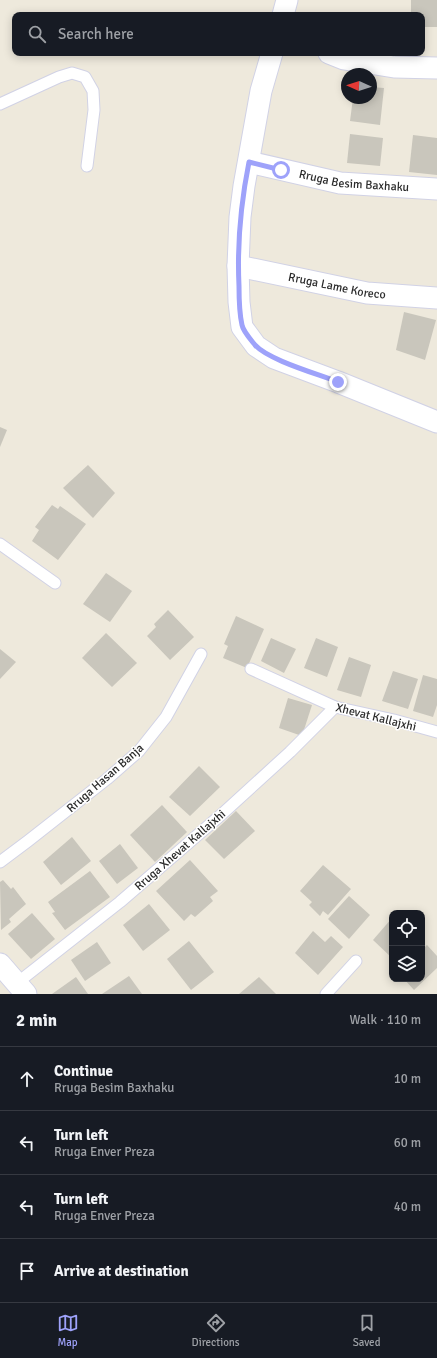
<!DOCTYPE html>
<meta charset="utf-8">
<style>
body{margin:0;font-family:Signika,sans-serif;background:#242831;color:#f1f3f6}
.controls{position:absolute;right:12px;bottom:12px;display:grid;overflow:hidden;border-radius:8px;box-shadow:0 2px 10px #0003}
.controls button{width:36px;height:36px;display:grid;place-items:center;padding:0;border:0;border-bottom:1px solid #363941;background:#171b24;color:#f1f3f6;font:20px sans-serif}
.compass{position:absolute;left:341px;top:68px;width:36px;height:36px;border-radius:50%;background:#171b24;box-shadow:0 2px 10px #0003;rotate:273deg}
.stop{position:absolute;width:12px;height:12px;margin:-9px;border:3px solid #9ea2fa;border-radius:50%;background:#fff}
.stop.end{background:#9ea2fa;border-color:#fff;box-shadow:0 1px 4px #0008}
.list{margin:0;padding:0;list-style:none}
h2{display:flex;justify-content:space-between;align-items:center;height:52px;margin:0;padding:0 16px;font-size:17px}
h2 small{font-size:13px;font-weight:400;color:#9ea1a6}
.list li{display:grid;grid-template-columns:26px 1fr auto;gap:12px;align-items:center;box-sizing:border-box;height:64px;padding:0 16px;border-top:1px solid #363941}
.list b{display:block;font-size:15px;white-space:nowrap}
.list p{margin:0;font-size:13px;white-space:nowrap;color:#9ea1a6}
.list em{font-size:13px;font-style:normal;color:#9ea1a6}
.icon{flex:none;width:22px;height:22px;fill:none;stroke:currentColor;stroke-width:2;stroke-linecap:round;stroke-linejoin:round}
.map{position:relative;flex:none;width:437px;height:994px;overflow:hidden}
.search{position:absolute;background:#171b24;box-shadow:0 2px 10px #0003;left:12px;right:12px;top:12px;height:44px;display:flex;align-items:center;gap:10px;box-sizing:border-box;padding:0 14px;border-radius:8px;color:#9ea1a6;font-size:15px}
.sheet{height:308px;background:#171b24}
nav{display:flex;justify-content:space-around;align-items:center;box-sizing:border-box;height:56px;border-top:1px solid #363941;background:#171b24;font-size:11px;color:#9ea1a6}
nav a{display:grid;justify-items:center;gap:2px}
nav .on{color:#9ea2fa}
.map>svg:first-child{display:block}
</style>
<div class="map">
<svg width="437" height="994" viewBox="0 0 437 994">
<rect width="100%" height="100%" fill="#eee9dc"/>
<!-- building -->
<g fill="#c9c6bc">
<path d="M 411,0 L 437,0 L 437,27 L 422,27 L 422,15 L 411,15 Z"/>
<path d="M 371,87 L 384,88 L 380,125 L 350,121 L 353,98 L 371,98 Z"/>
<path d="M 350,134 L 383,138 L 380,166 L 347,163 Z"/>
<path d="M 413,135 L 437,138 L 437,175 L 409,172 Z"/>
<path d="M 404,312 L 436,320 L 425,360 L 396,350 Z"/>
<path d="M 0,427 L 7,430 L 0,447 Z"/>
<path d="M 88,465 L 115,493 L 93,518 L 63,488 Z"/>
<path d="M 52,505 L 58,509 L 60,506 L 86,524 L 58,560 L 32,541 L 39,530 L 35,527 Z"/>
<path d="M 106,573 L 132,591 L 110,622 L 83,604 Z"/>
<path d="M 168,610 L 194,637 L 170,660 L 147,636 L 156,627 L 154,624 Z"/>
<path d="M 236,616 L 264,629 L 247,668 L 223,658 L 228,646 L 224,644 Z"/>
<path d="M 106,633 L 137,663 L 112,687 L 82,658 Z"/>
<path d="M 271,638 L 296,649 L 284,673 L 261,661 Z"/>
<path d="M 316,638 L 338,647 L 327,677 L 304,668 Z"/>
<path d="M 0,649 L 16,662 L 0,679 Z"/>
<path d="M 349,657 L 371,665 L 361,697 L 337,690 Z"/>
<path d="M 393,671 L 418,679 L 408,709 L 382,701 Z"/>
<path d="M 423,675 L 437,679 L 437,705 L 433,717 L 413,711 Z"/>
<path d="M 288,698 L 312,705 L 302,736 L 279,728 Z"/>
<path d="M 199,766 L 220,787 L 190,816 L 169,797 Z"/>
<path d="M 162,805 L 187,832 L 155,862 L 130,835 Z"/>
<path d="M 236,811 L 255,831 L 224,859 L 205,840 Z"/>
<path d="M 72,837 L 91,861 L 61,885 L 43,862 Z"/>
<path d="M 120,844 L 138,868 L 117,884 L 99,861 Z"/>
<path d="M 190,860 L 218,891 L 210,897 L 213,901 L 195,917 L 191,914 L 184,921 L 156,891 Z"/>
<path d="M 323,865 L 351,889 L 328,915 L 323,911 L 320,916 L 309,905 L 312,902 L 300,891 Z"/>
<path d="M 90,871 L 110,897 L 65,930 L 52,913 L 55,912 L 48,902 Z"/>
<path d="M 3,880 L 11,889 L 13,887 L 26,904 L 9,919 L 11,922 L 1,930 L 0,882 Z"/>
<path d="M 349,896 L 370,915 L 349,939 L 328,919 Z"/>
<path d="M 149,904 L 170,930 L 143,951 L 123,925 Z"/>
<path d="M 32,913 L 55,939 L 31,959 L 8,934 Z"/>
<path d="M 392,918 L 392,958 L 373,940 Z"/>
<path d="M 313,931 L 325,942 L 331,936 L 343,947 L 318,975 L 295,953 Z"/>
<path d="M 189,941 L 214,972 L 191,990 L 167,959 Z"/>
<path d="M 97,942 L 111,963 L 85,981 L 71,960 Z"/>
<path d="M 427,945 L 437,956 L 437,968 L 414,990 L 404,979 L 422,979 L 422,950 Z"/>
<path d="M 129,976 L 142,994 L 102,994 Z"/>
<path d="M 76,977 L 88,994 L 52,994 Z"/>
<path d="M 259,977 L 276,994 L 239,994 Z"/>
</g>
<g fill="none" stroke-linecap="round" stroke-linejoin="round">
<!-- lane casing -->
<g stroke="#d1d2e5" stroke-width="13">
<g id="lane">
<path d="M 0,104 L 59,77 L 72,73 L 85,77 L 93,91 L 94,110 L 87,166"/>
<path d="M 0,544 L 55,583"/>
<path d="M 251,669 L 335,707 L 394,720 L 437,732"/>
<path d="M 0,862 L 28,841 L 107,779 L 139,751 L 166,717 L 201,654"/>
<path d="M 17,983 L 120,902 L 222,814 L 290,752 L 335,707"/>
<path d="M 326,994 L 356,961"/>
</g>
</g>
<!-- street casing -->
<g stroke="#d1d2e5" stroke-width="23">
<g id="street">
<path d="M 283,15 L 287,0"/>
<path d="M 272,53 L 261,91 L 244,186 L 240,217 L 238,266 L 239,302 L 242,327 L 256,346 L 274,358 L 338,382 L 437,422"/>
<path d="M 329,53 L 344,59 L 394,67 L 437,68"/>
<path id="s1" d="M 249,162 L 340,183 L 437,189"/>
<path id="s2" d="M 238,266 L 367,293 L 437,298"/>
<path d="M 0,964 L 26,994"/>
</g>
</g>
<!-- lane -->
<use href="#lane" stroke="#fff" stroke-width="11"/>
<!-- street -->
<use href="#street" stroke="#fff" stroke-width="21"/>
</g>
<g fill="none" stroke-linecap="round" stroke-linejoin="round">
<!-- route -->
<path stroke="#9ea2fa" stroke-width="5" d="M 281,170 L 249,162 C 241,202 237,244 239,286 C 239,298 239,312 242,325 C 243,331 251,340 255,345 C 268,360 318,374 338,382"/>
</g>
<g text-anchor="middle" stroke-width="3" stroke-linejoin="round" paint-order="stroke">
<!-- street labels -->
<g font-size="12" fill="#2b2b2b" stroke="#fff">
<text dy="4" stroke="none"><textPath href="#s1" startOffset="107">Rruga Besim Baxhaku</textPath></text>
<text dy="4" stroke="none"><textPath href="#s2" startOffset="101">Rruga Lame Koreco</textPath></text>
<text transform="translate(376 717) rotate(14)" y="4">Xhevat Kallajxhi</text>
<text transform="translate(105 778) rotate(-41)" y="4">Rruga Hasan Banja</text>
<text transform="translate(180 850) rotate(-41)" y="4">Rruga Xhevat Kallajxhi</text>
</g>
</g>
</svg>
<div class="controls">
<button><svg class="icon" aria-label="locate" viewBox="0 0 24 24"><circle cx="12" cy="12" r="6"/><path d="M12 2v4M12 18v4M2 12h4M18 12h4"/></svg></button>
<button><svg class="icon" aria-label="layers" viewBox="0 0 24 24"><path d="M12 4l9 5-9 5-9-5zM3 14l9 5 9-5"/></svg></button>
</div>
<svg class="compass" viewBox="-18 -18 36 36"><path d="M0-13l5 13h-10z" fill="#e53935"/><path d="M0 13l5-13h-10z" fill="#9ea1a6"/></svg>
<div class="stop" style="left:281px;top:170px"></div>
<div class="stop end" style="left:338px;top:382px"></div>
<div class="search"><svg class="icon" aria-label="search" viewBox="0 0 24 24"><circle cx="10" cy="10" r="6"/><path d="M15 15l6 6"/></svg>Search here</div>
</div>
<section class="sheet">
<h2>2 min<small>Walk · 110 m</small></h2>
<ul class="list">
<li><svg class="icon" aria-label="ahead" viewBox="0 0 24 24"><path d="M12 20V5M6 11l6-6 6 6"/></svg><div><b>Continue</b><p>Rruga Besim Baxhaku</p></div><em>10 m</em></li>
<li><svg class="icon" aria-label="left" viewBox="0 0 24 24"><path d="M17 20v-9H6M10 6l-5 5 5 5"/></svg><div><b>Turn left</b><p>Rruga Enver Preza</p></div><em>60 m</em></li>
<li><svg class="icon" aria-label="left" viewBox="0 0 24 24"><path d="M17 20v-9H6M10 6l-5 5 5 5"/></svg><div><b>Turn left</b><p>Rruga Enver Preza</p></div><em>40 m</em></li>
<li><svg class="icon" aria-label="arrive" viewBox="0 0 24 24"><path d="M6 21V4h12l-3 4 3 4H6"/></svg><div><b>Arrive at destination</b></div></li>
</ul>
</section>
<nav>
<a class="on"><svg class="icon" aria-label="map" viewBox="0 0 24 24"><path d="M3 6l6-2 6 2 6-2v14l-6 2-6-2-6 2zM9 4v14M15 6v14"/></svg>Map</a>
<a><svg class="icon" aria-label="directions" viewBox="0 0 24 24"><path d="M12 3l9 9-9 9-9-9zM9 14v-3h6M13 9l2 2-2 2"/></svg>Directions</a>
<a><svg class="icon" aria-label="saved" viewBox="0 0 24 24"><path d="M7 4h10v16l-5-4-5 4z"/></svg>Saved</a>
</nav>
